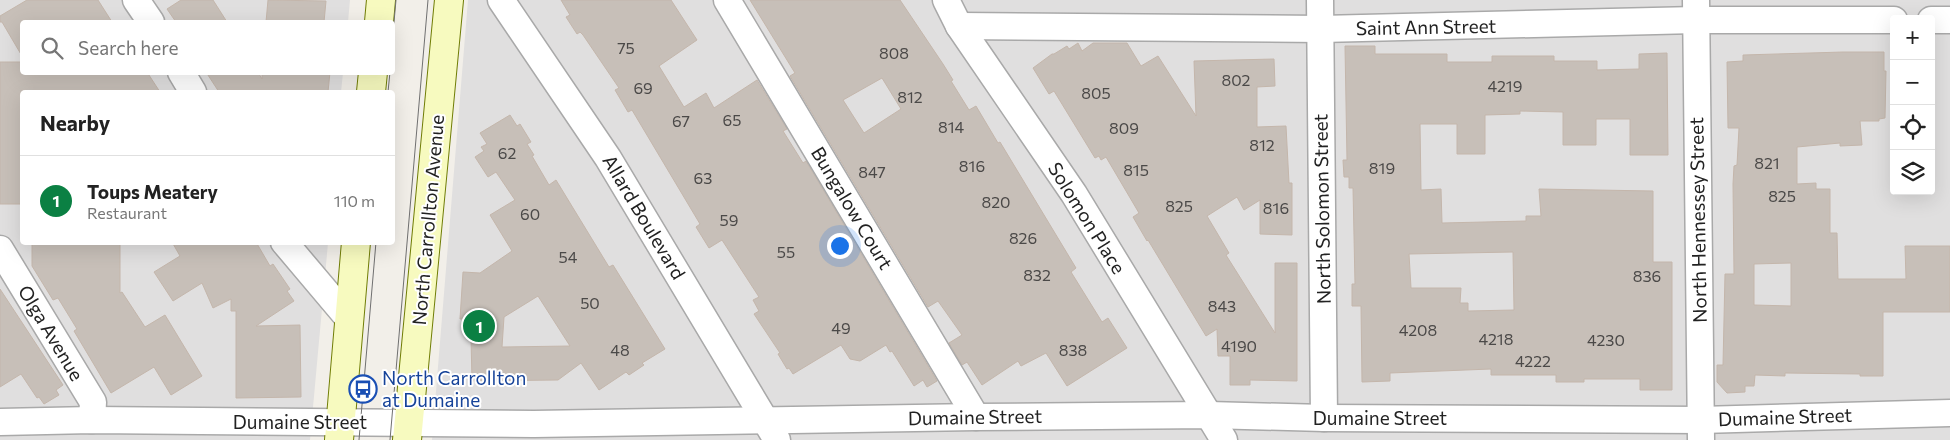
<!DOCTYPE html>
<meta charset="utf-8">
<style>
body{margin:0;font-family:Commissioner,sans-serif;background:#f2f2f2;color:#222}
.controls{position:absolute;right:15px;top:15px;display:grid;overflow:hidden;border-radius:5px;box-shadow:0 5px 20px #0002}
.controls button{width:45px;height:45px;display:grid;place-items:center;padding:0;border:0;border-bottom:1px solid #e0e0e0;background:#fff;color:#222;font:25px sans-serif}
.you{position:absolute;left:839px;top:245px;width:18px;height:18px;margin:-12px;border:4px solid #fff;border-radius:50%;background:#1a73e8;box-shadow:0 0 0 8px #1a73e833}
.badge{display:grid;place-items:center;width:32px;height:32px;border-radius:50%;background:#0b8043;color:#fff;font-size:16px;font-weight:700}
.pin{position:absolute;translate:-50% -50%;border:2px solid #fff;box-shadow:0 1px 5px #0006}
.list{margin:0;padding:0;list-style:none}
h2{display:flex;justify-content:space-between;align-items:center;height:65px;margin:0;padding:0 20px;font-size:21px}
h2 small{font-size:16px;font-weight:400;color:#767676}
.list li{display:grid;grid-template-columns:32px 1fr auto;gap:15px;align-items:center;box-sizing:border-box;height:90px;padding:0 20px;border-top:1px solid #e0e0e0}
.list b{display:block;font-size:19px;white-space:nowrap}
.list p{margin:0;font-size:16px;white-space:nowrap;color:#767676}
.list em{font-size:16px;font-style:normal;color:#767676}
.icon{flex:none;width:28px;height:28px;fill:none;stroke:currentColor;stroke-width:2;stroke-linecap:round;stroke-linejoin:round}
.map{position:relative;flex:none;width:1950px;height:440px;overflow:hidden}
.search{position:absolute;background:#fff;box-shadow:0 5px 20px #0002;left:20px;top:20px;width:375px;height:55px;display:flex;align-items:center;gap:12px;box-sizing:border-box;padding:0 18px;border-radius:5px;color:#767676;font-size:19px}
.panel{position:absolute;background:#fff;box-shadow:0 5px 20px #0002;left:20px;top:90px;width:375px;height:155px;border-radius:5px}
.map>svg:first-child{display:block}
</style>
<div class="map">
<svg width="1950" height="440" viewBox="0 0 1950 440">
<rect width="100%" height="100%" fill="#f2efe9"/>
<!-- residential -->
<g fill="#e0dfdf" fill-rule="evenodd">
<path d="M 0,0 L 350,0 L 348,22 L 22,22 L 22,72 L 343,73 L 341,92 L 22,92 L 22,242 L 328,243 L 310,440 L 0,440 Z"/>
<path d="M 468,0 L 1950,0 L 1950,440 L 432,440 ZM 1894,19 L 1931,19 L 1931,191 L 1894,191 Z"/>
</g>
<!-- building -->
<g fill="#c7bfb8" stroke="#c4b6ab" fill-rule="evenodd">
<path d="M 27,0 L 98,0 L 112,22 L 22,22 L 22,56 L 2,22 L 0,22 L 0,16 Z"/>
<path d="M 181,0 L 213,0 L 227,22 L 176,22 L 167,9 Z"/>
<path d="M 268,0 L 326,1 L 324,22 L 266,22 Z"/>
<path d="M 561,0 L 671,0 L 697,40 L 659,66 L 684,107 L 706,93 L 714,108 L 757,80 L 787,129 L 783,131 L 803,163 L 806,161 L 937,381 L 927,387 L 923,380 L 914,386 L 892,351 L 890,352 L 886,345 L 860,361 L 850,359 L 841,345 L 793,374 L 789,368 L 787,369 L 778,354 L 780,353 L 754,314 L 759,311 L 753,300 L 759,297 L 722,240 L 709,248 L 696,227 L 700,224 L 632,110 L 628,112 L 615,90 L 619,88 L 583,35 L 580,32 L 577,34 L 566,17 L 570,15 Z"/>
<path d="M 750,0 L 900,0 L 943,64 L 953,80 L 951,81 L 969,110 L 976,106 L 998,143 L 1000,142 L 1076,268 L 1071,272 L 1102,322 L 1108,318 L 1127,348 L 1067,386 L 1046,353 L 1021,366 L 1018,361 L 982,385 L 967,362 L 962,365 L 949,343 L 962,335 L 938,301 L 928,307 L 790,76 L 795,73 ZM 882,78 L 901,109 L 864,133 L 843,100 Z"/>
<path d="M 1078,43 L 1082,51 L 1093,43 L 1127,43 L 1141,66 L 1158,56 L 1196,116 L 1194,61 L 1274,59 L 1275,86 L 1257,87 L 1257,127 L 1286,126 L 1289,183 L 1292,183 L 1292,235 L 1260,234 L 1260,200 L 1244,210 L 1237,197 L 1207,216 L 1229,253 L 1226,255 L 1275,333 L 1275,263 L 1297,263 L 1297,381 L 1250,380 L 1250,385 L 1230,385 L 1230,356 L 1218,356 L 1217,329 L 1206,336 L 1148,240 L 1147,241 L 1133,217 L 1139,213 L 1106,157 L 1101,160 L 1099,156 L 1095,158 L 1054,91 L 1049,94 L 1033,68 L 1052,54 L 1054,54 L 1067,46 L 1069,49 Z"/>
<path d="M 1345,46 L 1375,46 L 1375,54 L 1447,54 L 1447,62 L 1492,62 L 1492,56 L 1554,56 L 1554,61 L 1597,61 L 1597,70 L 1639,69 L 1639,54 L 1667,53 L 1668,155 L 1630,155 L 1630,119 L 1596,119 L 1596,145 L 1563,145 L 1563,112 L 1520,111 L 1520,114 L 1485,115 L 1485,154 L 1457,154 L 1457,124 L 1420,124 L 1421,190 L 1441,189 L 1442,223 L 1526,221 L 1526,216 L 1541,216 L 1539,189 L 1653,191 L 1653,262 L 1672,262 L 1672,390 L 1640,390 L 1640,379 L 1584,379 L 1584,382 L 1556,382 L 1556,375 L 1491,375 L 1491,369 L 1390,373 L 1390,381 L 1362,382 L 1361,306 L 1352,306 L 1352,284 L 1355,284 L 1353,188 L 1349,188 L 1349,177 L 1344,177 L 1343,160 L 1347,160 ZM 1513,252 L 1514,310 L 1468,311 L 1468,303 L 1460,303 L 1461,288 L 1411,288 L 1409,254 Z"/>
<path d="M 1843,52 L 1884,52 L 1884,71 L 1886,71 L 1885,118 L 1879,119 L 1879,121 L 1860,121 L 1862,145 L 1840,146 L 1840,143 L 1797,147 L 1797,184 L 1816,183 L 1816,189 L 1830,189 L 1830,233 L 1837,233 L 1838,279 L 1906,279 L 1905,246 L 1950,246 L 1950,312 L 1883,312 L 1883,376 L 1860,376 L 1860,374 L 1785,373 L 1785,376 L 1755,375 L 1754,386 L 1745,386 L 1745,392 L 1727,393 L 1717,382 L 1717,365 L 1723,365 L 1725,274 L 1734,274 L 1733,184 L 1734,166 L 1737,165 L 1739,128 L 1728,128 L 1727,62 L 1743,61 L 1743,55 ZM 1791,263 L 1791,306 L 1754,305 L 1754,264 Z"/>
<path d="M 0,62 L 22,62 L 22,72 L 147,72 L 160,92 L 22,92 L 22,204 L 0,204 Z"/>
<path d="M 206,72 L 258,72 L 262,79 L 262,72 L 330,72 L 328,92 L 219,92 Z"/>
<path d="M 510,115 L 517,126 L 520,124 L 531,142 L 527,144 L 534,155 L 532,156 L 549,185 L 556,180 L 609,267 L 613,265 L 665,349 L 642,363 L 644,365 L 629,375 L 626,372 L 599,390 L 581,363 L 558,380 L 472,381 L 471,338 L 466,337 L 467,319 L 460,319 L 463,272 L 480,273 L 512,251 L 490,215 L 515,200 L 496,172 L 488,177 L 475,157 L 484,151 L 481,147 L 487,144 L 480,133 ZM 538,296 L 570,346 L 502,347 L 504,317 Z"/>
<path d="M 32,242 L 120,242 L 120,293 L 122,292 L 145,327 L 165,315 L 202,376 L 171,395 L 154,367 L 111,393 L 74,331 L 77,329 L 58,298 L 53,300 L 32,266 Z"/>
<path d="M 172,242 L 256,242 L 270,266 L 273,264 L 290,289 L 287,291 L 294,301 L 256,326 L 300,325 L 301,397 L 236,398 L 236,311 L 231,311 L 231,299 L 213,308 L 202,283 L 173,301 L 154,272 L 180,256 Z"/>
<path d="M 0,289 L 63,385 L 56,390 L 59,395 L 44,404 L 39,397 L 37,398 L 21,374 L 0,387 Z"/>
</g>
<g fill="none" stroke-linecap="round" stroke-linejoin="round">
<!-- minor casing -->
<g stroke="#a9a9a9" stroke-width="29">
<g id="minor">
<path d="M 136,0 L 151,22"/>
<path d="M 501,0 L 608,158 L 777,440"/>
<path d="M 727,0 L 976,417"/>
<path d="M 946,0 L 959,26 L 1074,194 L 1224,440"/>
<path d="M 1320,0 L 1324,418"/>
<path d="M 1696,0 L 1701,440"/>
<path d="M 1931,20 L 1950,20"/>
<path d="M 959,26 L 1321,29 L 1696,20 L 1894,20"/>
<path d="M 181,72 L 193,92"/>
<path d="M 284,242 L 349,319"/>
<path d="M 0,249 L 93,402 L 92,420"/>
<path d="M 0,422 L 92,420 L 534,424 L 976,417 L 1209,415 L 1324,418 L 1701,420 L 1950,413"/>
</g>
</g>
<!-- secondary casing -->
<g stroke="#707d05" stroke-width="30">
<g id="secondary">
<path d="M 379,22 L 381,0"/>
<path d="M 371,92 L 373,72"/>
<path d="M 339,440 L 356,242"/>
<path d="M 407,440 L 449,0"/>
</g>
</g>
<!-- minor -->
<use href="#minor" stroke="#fff" stroke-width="26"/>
<!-- secondary -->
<use href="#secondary" stroke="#f7fabf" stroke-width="28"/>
<!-- tram -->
<g stroke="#707070" stroke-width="1">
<path d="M 392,44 L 396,0"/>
<path d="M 388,92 L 390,72"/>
<path d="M 359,440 L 376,242"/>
<path d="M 390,440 L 428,0"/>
</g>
</g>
<!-- icons -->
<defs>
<g id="bus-ring" transform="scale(1.4375)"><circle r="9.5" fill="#fff" stroke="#1a4fb4" stroke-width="1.5"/><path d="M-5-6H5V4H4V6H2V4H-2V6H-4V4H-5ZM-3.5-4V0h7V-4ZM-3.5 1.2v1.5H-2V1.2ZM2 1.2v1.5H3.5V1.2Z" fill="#1a4fb4"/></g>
</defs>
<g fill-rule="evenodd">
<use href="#bus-ring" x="363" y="389"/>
</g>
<g text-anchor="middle" stroke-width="4" stroke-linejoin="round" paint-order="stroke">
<!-- number labels -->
<g font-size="16" fill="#4b4948">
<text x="626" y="54">75</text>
<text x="894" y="59">808</text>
<text x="1236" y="86">802</text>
<text x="1505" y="92">4219</text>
<text x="643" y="94">69</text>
<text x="1096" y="99">805</text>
<text x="910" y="103">812</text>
<text x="732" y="126">65</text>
<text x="681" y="127">67</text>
<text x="951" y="133">814</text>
<text x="1124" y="134">809</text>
<text x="1262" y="151">812</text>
<text x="507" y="159">62</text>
<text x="1767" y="169">821</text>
<text x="972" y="172">816</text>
<text x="1382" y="174">819</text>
<text x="1136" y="176">815</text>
<text x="872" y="178">847</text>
<text x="703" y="184">63</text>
<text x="1782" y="202">825</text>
<text x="996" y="208">820</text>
<text x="1179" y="212">825</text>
<text x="1276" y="214">816</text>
<text x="530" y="220">60</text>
<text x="729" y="226">59</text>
<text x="1023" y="244">826</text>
<text x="786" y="258">55</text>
<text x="568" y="263">54</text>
<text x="1037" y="281">832</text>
<text x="1647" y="282">836</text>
<text x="590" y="309">50</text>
<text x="1222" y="312">843</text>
<text x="841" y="334">49</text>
<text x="1418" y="336">4208</text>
<text x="1496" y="345">4218</text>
<text x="1606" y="346">4230</text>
<text x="1239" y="352">4190</text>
<text x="620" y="356">48</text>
<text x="1073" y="356">838</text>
<text x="1533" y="367">4222</text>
</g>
<!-- street labels -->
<g font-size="19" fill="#222" stroke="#fff">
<text transform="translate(1426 27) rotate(-1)" y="7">Saint Ann Street</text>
<text transform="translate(852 208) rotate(59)" y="7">Bungalow Court</text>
<text transform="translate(1322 209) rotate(-91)" y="7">North Solomon Street</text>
<text transform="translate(644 217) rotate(59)" y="7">Allard Boulevard</text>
<text transform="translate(1087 218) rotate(58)" y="7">Solomon Place</text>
<text transform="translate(428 220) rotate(-85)" y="7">North Carrollton Avenue</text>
<text transform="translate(1698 220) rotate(-91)" y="7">North Hennessey Street</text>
<text transform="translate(51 333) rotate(59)" y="7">Olga Avenue</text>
<text transform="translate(975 417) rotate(-1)" y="7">Dumaine Street</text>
<text transform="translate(1785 417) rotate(-2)" y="7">Dumaine Street</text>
<text x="1380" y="425">Dumaine Street</text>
<text x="300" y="429">Dumaine Street</text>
</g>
<!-- transit labels -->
<g font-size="19" fill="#164399" stroke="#fff" text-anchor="start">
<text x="382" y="385">North Carrollton<tspan x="382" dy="22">at Dumaine</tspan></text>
</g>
</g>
</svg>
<div class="controls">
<button>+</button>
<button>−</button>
<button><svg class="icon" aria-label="locate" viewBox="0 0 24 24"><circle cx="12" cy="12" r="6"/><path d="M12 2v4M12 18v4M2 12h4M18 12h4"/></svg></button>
<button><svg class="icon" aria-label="layers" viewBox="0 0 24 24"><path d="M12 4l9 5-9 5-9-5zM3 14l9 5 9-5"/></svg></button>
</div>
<div class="you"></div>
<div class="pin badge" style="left:479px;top:326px">1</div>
<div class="search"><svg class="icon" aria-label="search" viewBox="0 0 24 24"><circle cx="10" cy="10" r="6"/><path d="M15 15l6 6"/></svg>Search here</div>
<section class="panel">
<h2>Nearby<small></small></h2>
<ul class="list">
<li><span class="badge">1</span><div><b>Toups Meatery</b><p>Restaurant</p></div><em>110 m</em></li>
</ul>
</section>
</div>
